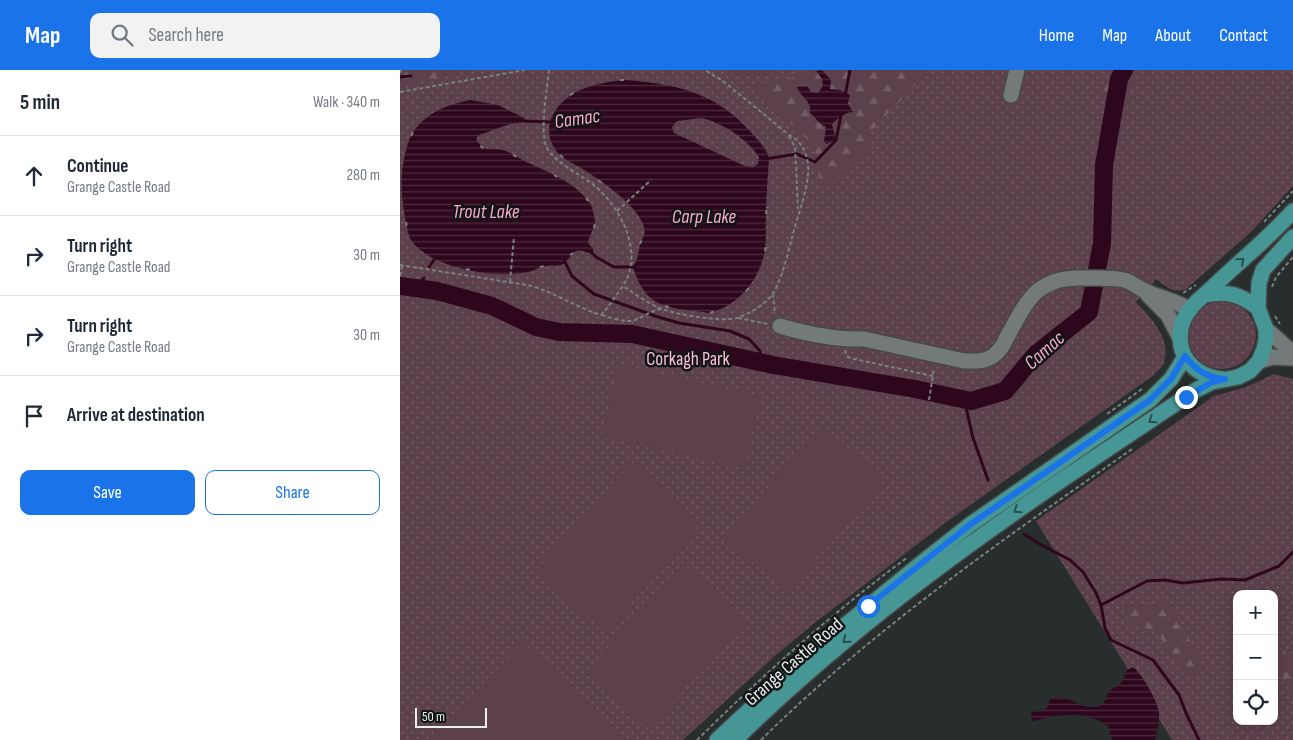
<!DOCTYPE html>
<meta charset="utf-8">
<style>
body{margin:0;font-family:"Sofia Sans Condensed",sans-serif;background:#f2f2f3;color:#1f2937}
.controls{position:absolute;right:15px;bottom:15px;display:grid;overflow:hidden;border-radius:10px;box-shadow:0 2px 12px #0003}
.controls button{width:45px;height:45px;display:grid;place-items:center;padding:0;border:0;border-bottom:1px solid #e0e1e3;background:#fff;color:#1f2937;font:25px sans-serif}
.scale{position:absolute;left:15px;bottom:12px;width:72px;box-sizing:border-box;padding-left:5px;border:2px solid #e9eded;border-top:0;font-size:14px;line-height:18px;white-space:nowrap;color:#e9eded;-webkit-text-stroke:4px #121515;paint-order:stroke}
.stop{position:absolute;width:15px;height:15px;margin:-11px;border:4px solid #1a73e8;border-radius:50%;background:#fff}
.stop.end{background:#1a73e8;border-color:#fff;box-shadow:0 1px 5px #0008}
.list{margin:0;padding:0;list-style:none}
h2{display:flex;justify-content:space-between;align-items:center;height:65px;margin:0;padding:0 20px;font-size:21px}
h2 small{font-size:16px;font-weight:400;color:#747a83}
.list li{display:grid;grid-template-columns:32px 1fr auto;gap:15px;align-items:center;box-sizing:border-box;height:80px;padding:0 20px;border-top:1px solid #e0e1e3}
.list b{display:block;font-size:19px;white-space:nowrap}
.list p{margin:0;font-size:16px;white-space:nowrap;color:#747a83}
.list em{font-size:16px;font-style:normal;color:#747a83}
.actions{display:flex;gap:10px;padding:15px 20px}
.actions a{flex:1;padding:11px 0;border:1px solid #1a73e8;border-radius:10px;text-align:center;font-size:18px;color:#1a73e8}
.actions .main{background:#1a73e8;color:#fff}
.icon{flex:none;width:28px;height:28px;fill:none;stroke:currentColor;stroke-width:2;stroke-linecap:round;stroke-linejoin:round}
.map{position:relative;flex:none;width:893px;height:670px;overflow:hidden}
header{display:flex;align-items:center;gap:30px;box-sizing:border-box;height:70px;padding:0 25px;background:#1a73e8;color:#fff}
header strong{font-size:24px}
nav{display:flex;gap:28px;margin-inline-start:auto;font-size:18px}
.search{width:350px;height:45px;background:#f2f2f3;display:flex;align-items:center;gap:12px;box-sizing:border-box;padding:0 18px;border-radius:10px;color:#747a83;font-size:19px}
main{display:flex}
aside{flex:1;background:#fff}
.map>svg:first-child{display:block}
</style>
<header>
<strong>Map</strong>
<div class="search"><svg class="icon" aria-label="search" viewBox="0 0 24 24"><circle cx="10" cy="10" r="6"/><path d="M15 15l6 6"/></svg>Search here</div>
<nav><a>Home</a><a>Map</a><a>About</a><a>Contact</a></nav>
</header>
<main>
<aside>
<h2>5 min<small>Walk · 340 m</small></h2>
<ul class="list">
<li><svg class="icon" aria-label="ahead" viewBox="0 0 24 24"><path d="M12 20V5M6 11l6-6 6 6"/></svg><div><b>Continue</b><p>Grange Castle Road</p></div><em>280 m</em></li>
<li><svg class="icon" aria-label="right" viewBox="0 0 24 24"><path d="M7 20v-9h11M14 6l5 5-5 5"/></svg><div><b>Turn right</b><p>Grange Castle Road</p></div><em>30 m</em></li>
<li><svg class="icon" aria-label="right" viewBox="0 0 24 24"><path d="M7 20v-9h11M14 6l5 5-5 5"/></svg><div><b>Turn right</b><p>Grange Castle Road</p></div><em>30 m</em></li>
<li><svg class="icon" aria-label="arrive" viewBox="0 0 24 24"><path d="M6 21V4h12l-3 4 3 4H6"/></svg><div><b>Arrive at destination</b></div></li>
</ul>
<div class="actions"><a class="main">Save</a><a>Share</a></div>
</aside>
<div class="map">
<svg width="893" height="670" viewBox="0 0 893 670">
<defs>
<pattern id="grass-dots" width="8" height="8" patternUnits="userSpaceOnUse" patternTransform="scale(1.25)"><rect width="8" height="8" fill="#5c414d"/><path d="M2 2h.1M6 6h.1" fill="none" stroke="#735d67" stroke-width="1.8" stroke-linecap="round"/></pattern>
<pattern id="forest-firs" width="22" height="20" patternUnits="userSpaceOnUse" patternTransform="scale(1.25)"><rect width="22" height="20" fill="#5c414d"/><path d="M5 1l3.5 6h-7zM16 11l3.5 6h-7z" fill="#735d67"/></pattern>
<pattern id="water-rules" width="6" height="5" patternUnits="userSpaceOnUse" patternTransform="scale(1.25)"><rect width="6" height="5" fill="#2f071d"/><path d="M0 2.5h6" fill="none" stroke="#4d2b3e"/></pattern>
</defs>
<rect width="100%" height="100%" fill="#282d2d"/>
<!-- grass -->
<g fill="url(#grass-dots)" fill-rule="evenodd">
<path d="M 0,0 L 893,0 L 893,116 L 850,163 L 785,220 C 772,223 765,216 756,209 L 736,232 C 750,247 772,268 764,292 C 763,297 757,301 754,305 L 545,453 L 412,555 L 375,586 L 283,670 L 0,670 Z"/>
<circle cx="822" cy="265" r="34"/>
<path d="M 874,304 L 893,309 L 893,670 L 772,670 L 636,451 L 814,326 L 846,317 ZM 837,524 L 874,524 L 874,651 L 837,651 Z"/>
</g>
<!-- forest -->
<g fill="url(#forest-firs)">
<path d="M 0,0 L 78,0 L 0,16 Z"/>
<path d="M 407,0 L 530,0 L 471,61 L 473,78 L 423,121 L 418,102 L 414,76 L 352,15 L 396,7 Z"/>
<path d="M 712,0 L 740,0 L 726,33 L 699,27 Z"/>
<path d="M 771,532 L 784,562 L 799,586 L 803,599 L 798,605 L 790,609 L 782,602 L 756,560 C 736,556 731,559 723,538 L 725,535 Z"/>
<path d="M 874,570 L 893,591 L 893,626 L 874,595 Z"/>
</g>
<!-- garden -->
<g fill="#5c414d">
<path d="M 327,0 L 382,0 C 363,5 346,11 327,0 Z"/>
<path d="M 218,294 L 360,326 L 344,398 L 202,367 Z"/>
<path d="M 422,355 L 485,410 L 387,522 L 324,468 Z"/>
<path d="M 232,392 L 301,454 L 205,563 L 135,501 Z"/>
<path d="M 283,493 L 347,550 L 249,659 L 185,602 Z"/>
<path d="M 122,572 L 229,670 L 32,670 Z"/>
</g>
<!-- water -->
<g fill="url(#water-rules)" fill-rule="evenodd">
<path d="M 422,0 L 431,10 L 430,19 L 440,20 L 450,25 L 448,34 L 453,42 C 446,42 438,48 432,54 L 436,70 L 426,74 L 424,71 L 426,57 C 419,54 416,48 410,43 C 412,30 401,28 397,17 L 407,16 L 411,22 L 418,23 L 423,16 L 422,9 L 416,1 Z"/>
<path d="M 226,10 C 275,14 314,22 349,60 C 357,69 365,76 369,88 C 368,107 366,126 366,146 C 365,157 367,169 365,180 C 360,209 339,235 310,243 C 271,237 247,242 233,197 C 238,189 238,183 240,175 C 242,168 246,165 244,157 C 239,136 199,109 181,98 C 173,93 164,90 158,83 C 141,63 150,39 171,25 C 184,16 210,11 226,10 ZM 302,48 C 324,54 346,68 359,87 L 358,94 L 353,97 L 345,96 L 274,63 L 272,57 L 277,51 Z"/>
<path d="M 70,30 L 98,35 L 124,48 L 126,52 L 110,54 L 79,65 L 76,69 C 85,84 90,77 103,80 C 110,82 118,87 124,91 C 146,101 175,112 189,132 C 193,137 194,145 195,151 C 195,159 189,165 188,173 L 193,179 L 193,182 L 189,183 C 169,174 173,191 161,195 C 157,196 151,195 146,196 C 139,197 134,201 128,202 C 97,209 35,199 13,173 C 8,167 7,156 5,148 C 0,120 0,97 9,70 C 20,45 45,35 70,30 Z"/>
<path d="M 733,597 C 742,604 757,630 759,642 C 760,652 757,661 755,670 L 712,670 L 708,656 C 680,638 662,646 632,651 L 631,642 L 642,641 L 647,638 L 650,629 C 675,622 675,642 701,636 L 706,629 L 708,622 L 721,613 L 727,600 Z"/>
</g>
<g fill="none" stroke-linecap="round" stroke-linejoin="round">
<!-- stream -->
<g stroke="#2f071d" stroke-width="3">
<path d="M 0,7 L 11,6"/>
<path d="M 445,26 L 450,0"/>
<path d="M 124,51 L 152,52"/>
<path d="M 365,89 L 397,84 L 415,92 L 436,70 L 441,45"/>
<path d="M 190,181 L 196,187 L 214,197 L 235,197"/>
<path d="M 164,190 L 172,206 L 194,224 L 258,247 L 279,253 L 330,261 L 349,269 L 360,281 L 362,292"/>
<path d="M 29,197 L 36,187"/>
<path d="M 14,218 L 24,208"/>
<path d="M 564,329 L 573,368 L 588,410"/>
<path d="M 624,464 L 636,472 L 670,490 L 683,502 L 696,523 L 701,535 L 705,558 L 711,570 L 753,590 L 779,625 L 786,643 L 799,670"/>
<path d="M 701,535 L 747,511 L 765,510 L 783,513 L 822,509 L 845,510 L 879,496 L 893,482"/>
</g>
<!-- river -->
<path stroke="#2f071d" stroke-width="18" d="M 0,216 L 37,221 L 92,236 L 136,257 L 159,262 L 232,264 L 373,295 L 515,319 L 571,331 L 605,321 L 636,284 L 689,242 L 702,173 L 704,95 L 719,9 L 724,0"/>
<!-- minor casing -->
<g stroke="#454949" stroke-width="18">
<g id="minor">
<path d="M 611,25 L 617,0"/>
<path d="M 748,225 L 768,245 L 780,268"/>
<path d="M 380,256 C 407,264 435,270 464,269 L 564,291 C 572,291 579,292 587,289 C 596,286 603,276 607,267 C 627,231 636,207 682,208 C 696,208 711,207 724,210 C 732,212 738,218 745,221 C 760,228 777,231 790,240"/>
<path d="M 866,259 L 893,283"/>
<path d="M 859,291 L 873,287 L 893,288"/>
</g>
</g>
<!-- major casing -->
<g stroke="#454949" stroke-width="18">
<g id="major">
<path d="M 805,225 C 827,220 841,225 858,238"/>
<path d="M 823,309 C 809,308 796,302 787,290 C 779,279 778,262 784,249 C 790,235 804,226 815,215 C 841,190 869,168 893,141"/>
<path d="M 317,670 L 405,588 L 524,491 L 571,454 L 750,330 L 771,309 L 785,287"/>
<path d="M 335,670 C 474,533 635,427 796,320 L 812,312 L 838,307 L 850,301 L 859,291 L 864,279 L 866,269 L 866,259 L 858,238 L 859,213 L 863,200 L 893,167"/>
</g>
</g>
<!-- path -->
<g stroke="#7a7f7f" stroke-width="2" stroke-dasharray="4 2.5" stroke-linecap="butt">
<path d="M 149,0 C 147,20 140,58 146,76 C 153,93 183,105 196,117 C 222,140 244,183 223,216"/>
<path d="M 0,3 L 1,0"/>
<path d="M 220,10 L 226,10"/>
<path d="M 0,22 L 125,0"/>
<path d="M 170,25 L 176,22"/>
<path d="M 11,66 L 14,61"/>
<path d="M 389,66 L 395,77 L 398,139"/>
<path d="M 80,76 L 85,79"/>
<path d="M 113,85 L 119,88"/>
<path d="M 160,85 L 165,89"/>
<path d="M 154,105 L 159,108"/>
<path d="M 198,110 L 203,114"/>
<path d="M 186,128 L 190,133"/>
<path d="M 217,141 L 251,110"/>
<path d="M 366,144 L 367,137"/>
<path d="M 6,152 L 7,157"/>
<path d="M 864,152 L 893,121"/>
<path d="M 194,158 L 195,152"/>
<path d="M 240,174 L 242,169"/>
<path d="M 365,181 L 366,174"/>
<path d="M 170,185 L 175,182"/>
<path d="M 0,195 L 127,215 C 153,221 175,237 201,245 C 210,236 215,226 223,216 C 235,224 249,234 262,239 C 278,245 321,252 337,248 C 349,244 368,233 374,222 C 383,205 388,183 393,164 C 398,144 410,115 408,94 C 406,79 400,71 388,64 L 323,11 L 305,0"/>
<path d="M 140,197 L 145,196"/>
<path d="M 66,199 L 72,200"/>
<path d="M 0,206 L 2,196"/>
<path d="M 110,212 L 114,167"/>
<path d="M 872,217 L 876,207 L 893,187"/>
<path d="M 346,221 L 350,217"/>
<path d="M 783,223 L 796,215"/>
<path d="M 373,224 L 375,244"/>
<path d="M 265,236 L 271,238"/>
<path d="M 310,243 L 315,241"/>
<path d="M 202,245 C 212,248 225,253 235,250 C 244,247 251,240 262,239"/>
<path d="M 875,246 L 880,254"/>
<path d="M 338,248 L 368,254"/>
<path d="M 445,280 L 447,286 L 450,288 L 533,306"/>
<path d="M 529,330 L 534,298"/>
<path d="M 707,344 L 742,319"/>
<path d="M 297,670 C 363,605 433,542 508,487"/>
<path d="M 361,670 C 473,559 604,469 732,379"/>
</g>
<!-- minor -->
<use href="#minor" stroke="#747a7a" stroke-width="15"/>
<!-- major -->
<use href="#major" stroke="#479696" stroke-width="15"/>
</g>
<!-- one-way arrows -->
<defs><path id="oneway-chevron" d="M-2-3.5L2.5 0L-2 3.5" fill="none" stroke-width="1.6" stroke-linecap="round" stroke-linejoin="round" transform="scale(1.25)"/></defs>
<g stroke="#2a4f4f">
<use href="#oneway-chevron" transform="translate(841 191) rotate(-41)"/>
<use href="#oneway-chevron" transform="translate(752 350) rotate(146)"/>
<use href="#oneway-chevron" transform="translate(617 440) rotate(146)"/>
<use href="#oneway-chevron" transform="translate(446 570) rotate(141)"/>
</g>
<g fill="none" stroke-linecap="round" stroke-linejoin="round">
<!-- route -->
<path stroke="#1a73e8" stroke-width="6" d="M 468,536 L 571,454 L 750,330 L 771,309 L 785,286 C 795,300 807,308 825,309 L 812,312 L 786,327"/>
</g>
<g text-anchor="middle" stroke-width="5" stroke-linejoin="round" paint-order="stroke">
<!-- park labels -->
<g font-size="19" fill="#fdbeda" stroke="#121515">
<text x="288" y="295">Corkagh Park</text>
</g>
<!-- street labels -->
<g font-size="19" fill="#e9eded" stroke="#121515">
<text transform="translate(393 591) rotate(-41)" y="7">Grange Castle Road</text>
</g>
<!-- water labels -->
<g font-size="20" font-style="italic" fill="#f6a9cc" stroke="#121515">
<text transform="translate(177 48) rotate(-8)" y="7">Camac</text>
<text x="86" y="148">Trout Lake</text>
<text x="304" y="153">Carp Lake</text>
<text transform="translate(644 280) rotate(-42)" y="7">Camac</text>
</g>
</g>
</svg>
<div class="controls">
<button>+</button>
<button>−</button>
<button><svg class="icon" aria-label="locate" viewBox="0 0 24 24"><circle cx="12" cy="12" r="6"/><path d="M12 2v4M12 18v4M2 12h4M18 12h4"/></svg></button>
</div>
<div class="scale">50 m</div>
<div class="stop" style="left:468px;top:536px"></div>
<div class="stop end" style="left:786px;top:327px"></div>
</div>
</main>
